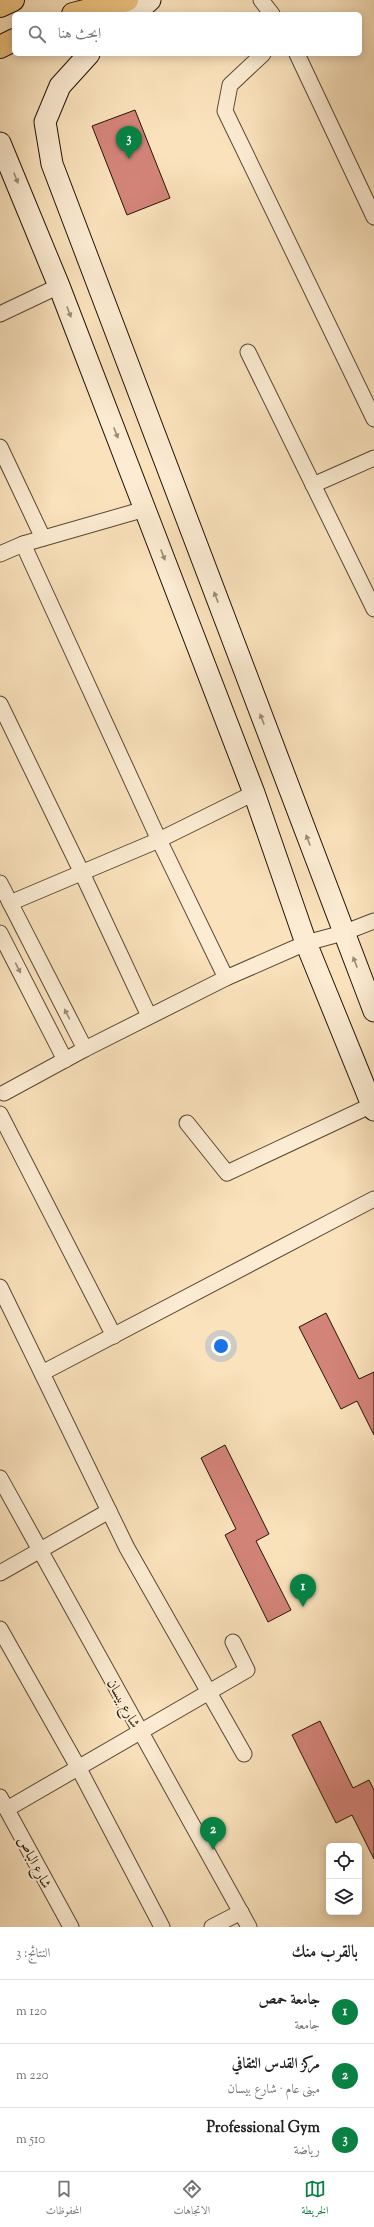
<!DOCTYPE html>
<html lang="ar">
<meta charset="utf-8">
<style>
body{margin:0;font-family:"Sorts Mill Goudy",Amiri,serif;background:#f2f2f2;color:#202124;direction:rtl}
.controls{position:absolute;right:12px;bottom:12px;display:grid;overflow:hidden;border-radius:6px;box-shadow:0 2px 10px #0003}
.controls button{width:36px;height:36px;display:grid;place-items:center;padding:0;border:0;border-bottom:1px solid #e0e0e0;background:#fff;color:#202124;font:20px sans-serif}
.you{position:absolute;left:221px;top:1346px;width:14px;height:14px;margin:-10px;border:3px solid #fff;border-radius:50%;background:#1a73e8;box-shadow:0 0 0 6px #1a73e833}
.badge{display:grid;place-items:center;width:26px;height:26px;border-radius:50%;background:#0b8043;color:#fff;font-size:13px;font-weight:700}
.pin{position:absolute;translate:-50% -33px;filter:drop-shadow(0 1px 2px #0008)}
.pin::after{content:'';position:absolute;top:21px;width:14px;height:12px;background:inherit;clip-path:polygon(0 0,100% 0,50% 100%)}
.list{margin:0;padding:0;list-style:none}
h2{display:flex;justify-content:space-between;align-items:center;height:52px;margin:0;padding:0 16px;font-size:17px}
h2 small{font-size:13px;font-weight:400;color:#757577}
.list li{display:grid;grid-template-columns:26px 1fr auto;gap:12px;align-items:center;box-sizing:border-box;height:64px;padding:0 16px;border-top:1px solid #e0e0e0}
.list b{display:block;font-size:15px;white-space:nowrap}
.list p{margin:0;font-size:13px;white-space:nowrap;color:#757577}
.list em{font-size:13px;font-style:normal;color:#757577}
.icon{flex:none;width:22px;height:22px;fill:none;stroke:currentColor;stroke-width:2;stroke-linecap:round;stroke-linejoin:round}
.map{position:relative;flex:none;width:374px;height:1927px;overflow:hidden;direction:ltr}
.search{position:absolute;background:#fff;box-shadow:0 2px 10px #0003;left:12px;right:12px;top:12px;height:44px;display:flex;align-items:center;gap:10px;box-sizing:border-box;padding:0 14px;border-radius:6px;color:#757577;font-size:15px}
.sheet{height:244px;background:#fff}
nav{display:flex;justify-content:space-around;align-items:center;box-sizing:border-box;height:56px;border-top:1px solid #e0e0e0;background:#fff;font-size:11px;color:#757577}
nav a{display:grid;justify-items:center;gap:2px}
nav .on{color:#0b8043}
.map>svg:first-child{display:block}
</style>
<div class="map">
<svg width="374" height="1927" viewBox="0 0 374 1927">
<rect width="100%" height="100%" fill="#fae2bc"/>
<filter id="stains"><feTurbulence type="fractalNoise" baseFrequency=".005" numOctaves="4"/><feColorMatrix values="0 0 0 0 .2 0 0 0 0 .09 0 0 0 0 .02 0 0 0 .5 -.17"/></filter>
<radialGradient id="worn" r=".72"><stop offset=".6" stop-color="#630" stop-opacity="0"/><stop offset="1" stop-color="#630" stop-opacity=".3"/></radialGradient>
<!-- building -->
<g fill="#d38479" stroke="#231505">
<path d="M 135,110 L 170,198 L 127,215 L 92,126 Z"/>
<path d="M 326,1313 L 359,1379 L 374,1372 L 374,1435 L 357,1401 L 341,1409 L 299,1327 Z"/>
<path d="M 225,1445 L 269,1534 L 256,1541 L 291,1610 L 268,1622 L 225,1535 L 236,1529 L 201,1458 Z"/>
<path d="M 320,1721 L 353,1788 L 369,1780 L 374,1790 L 374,1859 L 352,1815 L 336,1823 L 292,1735 Z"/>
</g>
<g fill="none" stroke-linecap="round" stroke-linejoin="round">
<!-- street casing -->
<g stroke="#594833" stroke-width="17">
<g id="street">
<path d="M 261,0 L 272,14"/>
<path d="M 263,54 L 230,85 L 225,111 L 374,419"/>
<path d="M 297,54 L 374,217"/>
<path d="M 0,314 L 59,286"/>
<path d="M 248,352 L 374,609"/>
<path d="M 0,447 L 43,538"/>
<path d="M 313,485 L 374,458"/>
<path d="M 23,544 L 159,840 L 226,978 L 306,943 L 343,933 L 374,921"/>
<path d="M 0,554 L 23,544 L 145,509"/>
<path d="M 0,704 L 82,873 L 149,1016"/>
<path d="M 0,883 L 85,1049"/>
<path d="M 10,903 L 159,840 L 254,793"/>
<path d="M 0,933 L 65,1060"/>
<path d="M 4,1093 L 85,1049 L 226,978"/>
<path d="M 0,1114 L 114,1336"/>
<path d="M 187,1123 L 227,1173 L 372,1105"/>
<path d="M 0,1287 L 127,1548 L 244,1754"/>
<path d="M 42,1373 L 374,1199"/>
<path d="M 0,1478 L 249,1927"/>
<path d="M 0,1573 L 109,1511"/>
<path d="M 0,1629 L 78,1767 L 162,1927"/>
<path d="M 0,1797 L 71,1927"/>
<path d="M 7,1809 L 247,1670 L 233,1642"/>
<path d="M 212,1927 L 241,1912"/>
</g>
</g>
<!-- secondary casing -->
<g stroke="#231505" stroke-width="23">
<g id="secondary">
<path d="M 134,14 L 150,0"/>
<path d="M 89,54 L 60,86 L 45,122 L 52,164 L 374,1011"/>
<path d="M 0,143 L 59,286 L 254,793 L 306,943 L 374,1110"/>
</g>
</g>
<!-- highway casing -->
<g stroke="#231505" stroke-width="24">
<g id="highway">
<path d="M 0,6 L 13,0"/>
<path d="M 73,14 L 127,0"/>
<path d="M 0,47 L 14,40"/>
</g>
</g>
<!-- street -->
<use href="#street" stroke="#fcecd3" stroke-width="15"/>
<!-- secondary -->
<use href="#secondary" stroke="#fcecd3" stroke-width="21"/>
<!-- highway -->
<use href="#highway" stroke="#edc17e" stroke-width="22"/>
</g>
<!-- one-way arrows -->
<defs><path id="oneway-solid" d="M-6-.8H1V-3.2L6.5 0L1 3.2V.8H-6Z"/></defs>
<g fill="#9a8b76">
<use href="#oneway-solid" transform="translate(16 178) rotate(68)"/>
<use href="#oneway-solid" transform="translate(69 312) rotate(69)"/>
<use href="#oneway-solid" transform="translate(116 433) rotate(69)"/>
<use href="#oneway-solid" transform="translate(163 555) rotate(69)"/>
<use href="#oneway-solid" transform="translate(216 597) rotate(-111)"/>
<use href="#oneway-solid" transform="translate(262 719) rotate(-111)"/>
<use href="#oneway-solid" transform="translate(308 840) rotate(-111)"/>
<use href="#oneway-solid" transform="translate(355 962) rotate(-111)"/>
<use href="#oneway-solid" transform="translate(18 968) rotate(63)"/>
<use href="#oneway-solid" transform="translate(67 1014) rotate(-117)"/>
</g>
<g text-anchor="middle" stroke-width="4" stroke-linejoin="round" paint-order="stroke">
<!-- street labels -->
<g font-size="14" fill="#231505" stroke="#fcecd3">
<text transform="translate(124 1703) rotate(61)" y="5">شارع بيسان</text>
<text transform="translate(35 1862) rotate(62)" y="5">شارع الباص</text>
</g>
</g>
<rect width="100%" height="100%" filter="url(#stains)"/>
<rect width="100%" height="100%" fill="url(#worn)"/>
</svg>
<div class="controls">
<button><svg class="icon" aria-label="locate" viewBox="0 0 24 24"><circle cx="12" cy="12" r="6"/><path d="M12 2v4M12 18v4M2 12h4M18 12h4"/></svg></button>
<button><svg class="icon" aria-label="layers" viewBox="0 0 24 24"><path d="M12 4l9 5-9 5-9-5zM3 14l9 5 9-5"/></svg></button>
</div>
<div class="you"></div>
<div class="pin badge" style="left:303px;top:1607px">1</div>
<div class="pin badge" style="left:213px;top:1850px">2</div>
<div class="pin badge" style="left:129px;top:159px">3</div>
<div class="search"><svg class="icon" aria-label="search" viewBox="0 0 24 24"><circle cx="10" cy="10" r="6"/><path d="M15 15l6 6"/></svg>ابحث هنا</div>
</div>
<section class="sheet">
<h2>بالقرب منك<small>النتائج: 3</small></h2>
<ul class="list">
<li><span class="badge">1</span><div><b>جامعة حمص</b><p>جامعة</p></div><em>120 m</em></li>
<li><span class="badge">2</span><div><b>مركز القدس الثقافي</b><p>مبنى عام · شارع بيسان</p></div><em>220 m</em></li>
<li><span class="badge">3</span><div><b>Professional Gym</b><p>رياضة</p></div><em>510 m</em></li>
</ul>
</section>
<nav>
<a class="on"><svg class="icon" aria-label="map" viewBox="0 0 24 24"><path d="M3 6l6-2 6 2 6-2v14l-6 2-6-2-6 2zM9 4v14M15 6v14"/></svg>الخريطة</a>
<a><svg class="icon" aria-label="directions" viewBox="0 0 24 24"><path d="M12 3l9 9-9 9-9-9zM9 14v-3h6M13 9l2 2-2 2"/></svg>الاتجاهات</a>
<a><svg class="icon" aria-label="saved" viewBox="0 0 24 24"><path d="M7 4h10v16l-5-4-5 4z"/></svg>المحفوظات</a>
</nav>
